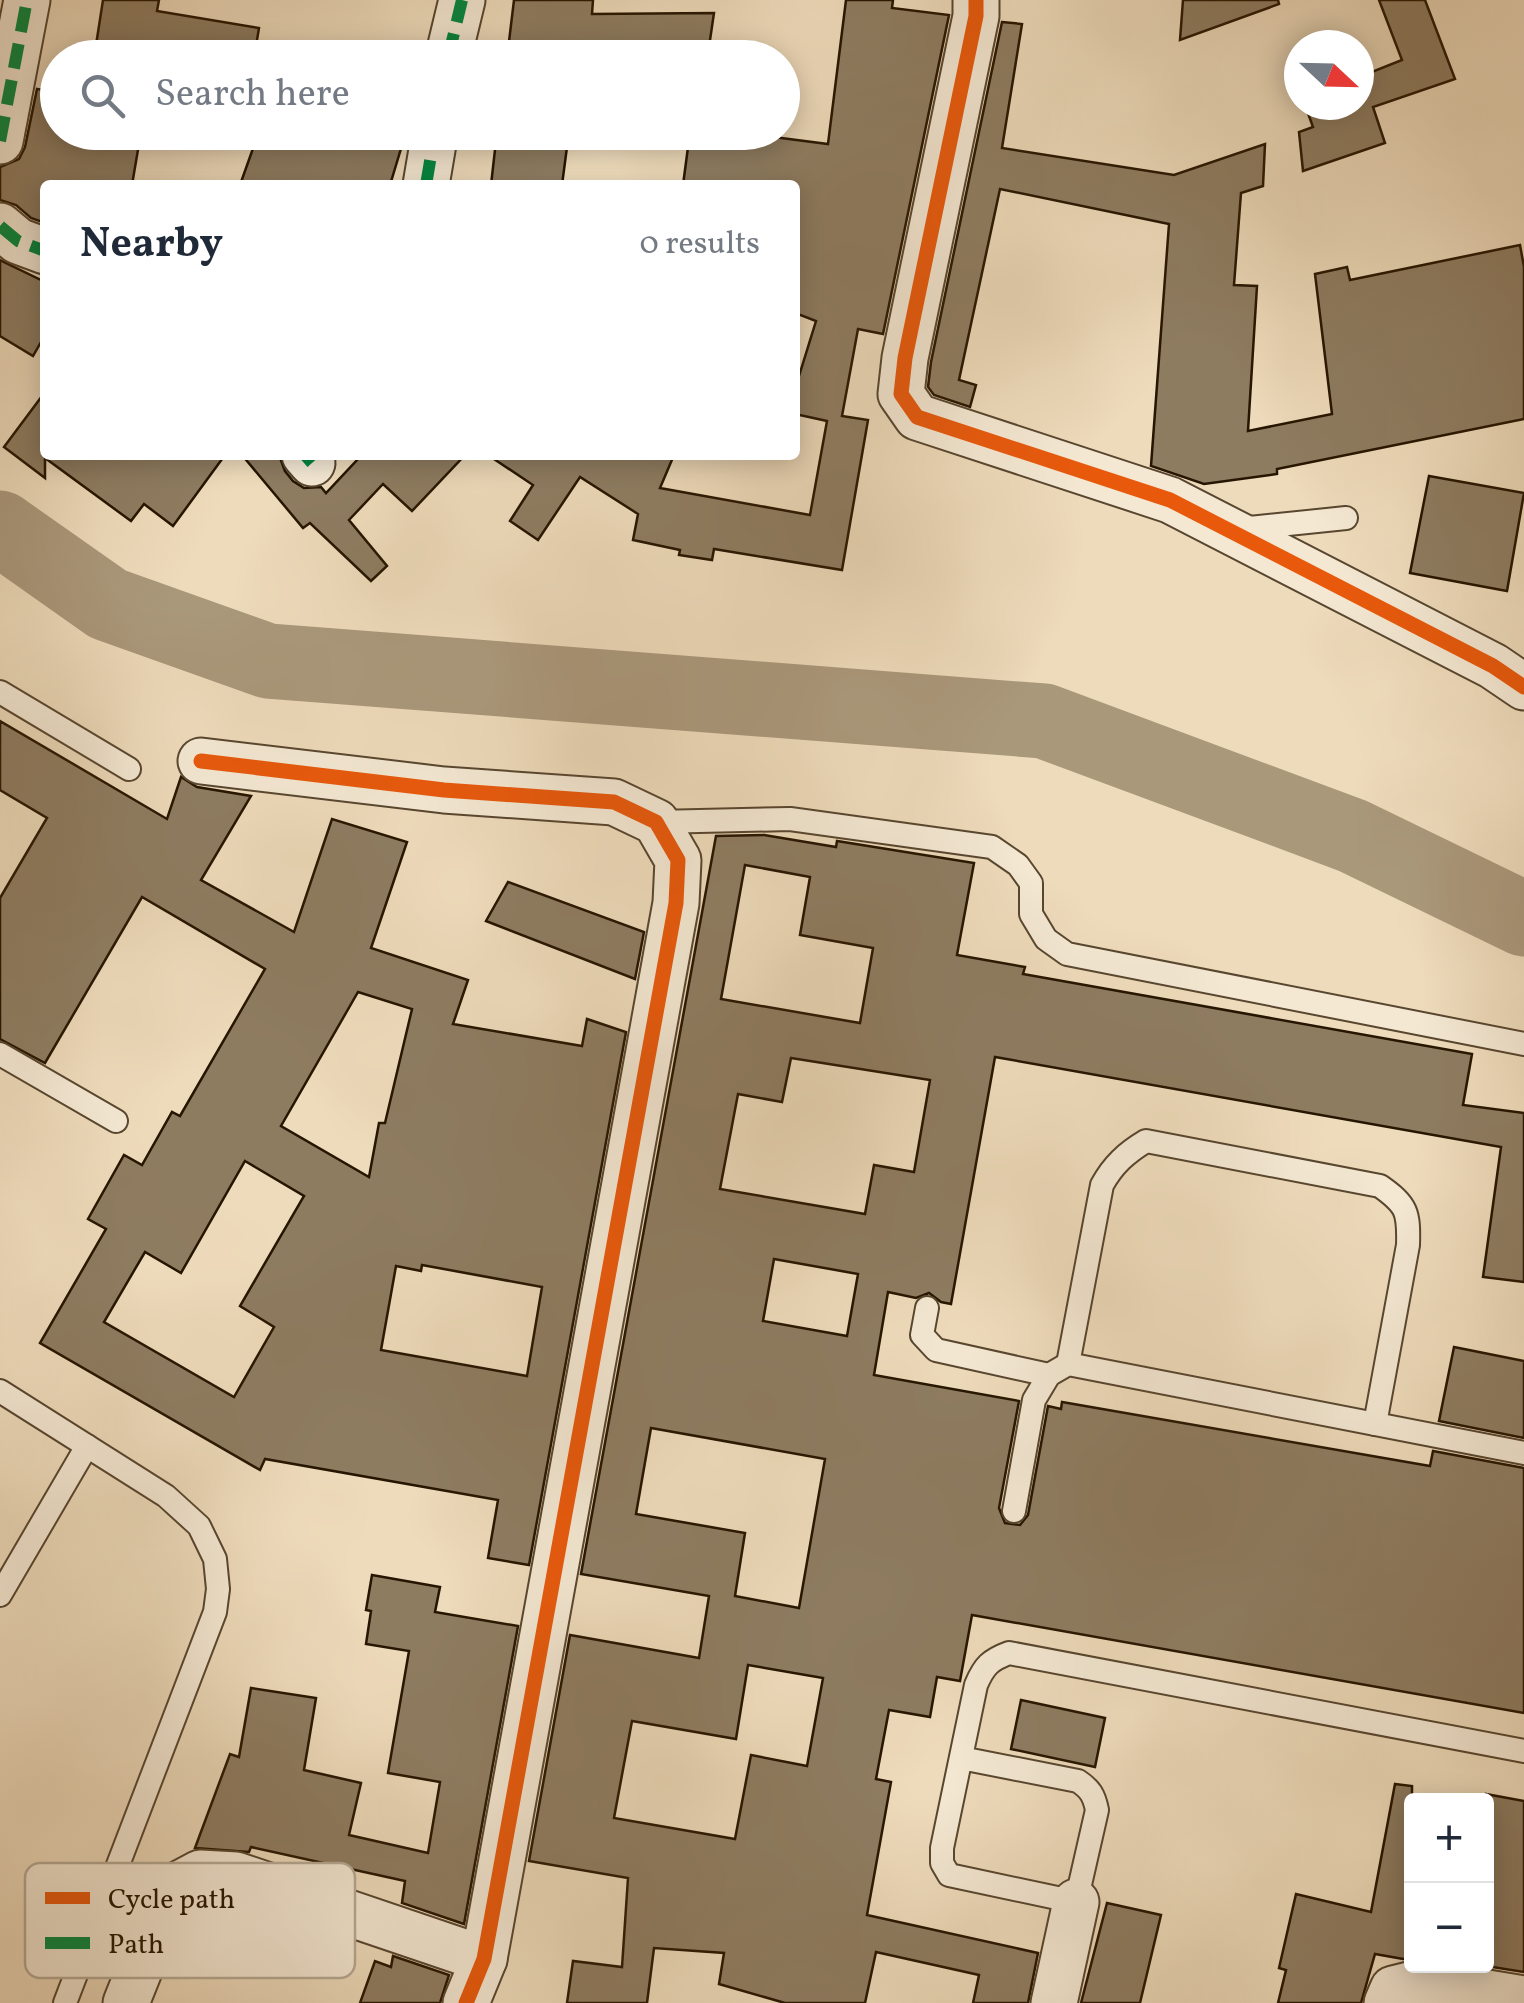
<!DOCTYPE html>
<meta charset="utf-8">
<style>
body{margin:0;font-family:Vollkorn,serif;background:#f2f2f3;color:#1f2937}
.controls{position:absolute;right:30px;bottom:30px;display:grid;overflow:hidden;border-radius:10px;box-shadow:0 5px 25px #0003}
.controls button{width:90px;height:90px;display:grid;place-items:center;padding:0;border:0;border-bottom:2px solid #e0e1e3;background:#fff;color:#1f2937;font:50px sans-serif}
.compass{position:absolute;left:1284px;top:30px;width:90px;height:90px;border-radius:50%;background:#fff;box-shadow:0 5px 25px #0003;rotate:112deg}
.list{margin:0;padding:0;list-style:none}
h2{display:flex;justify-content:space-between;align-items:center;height:130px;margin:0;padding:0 40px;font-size:42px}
h2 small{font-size:32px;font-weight:400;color:#747a83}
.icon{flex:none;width:55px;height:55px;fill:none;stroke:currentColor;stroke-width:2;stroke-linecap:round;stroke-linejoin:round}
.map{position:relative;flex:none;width:1524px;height:2003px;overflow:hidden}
.search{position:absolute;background:#fff;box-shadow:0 5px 25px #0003;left:40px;top:40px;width:760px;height:110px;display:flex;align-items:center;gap:25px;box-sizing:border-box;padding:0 35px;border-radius:55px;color:#747a83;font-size:38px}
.panel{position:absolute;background:#fff;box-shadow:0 5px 25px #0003;left:40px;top:180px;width:760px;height:280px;border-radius:10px}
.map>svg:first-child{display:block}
</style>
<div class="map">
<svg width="1524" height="2003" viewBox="0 0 1524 2003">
<rect width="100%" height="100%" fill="#eedbbb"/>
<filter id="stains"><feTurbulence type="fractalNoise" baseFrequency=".002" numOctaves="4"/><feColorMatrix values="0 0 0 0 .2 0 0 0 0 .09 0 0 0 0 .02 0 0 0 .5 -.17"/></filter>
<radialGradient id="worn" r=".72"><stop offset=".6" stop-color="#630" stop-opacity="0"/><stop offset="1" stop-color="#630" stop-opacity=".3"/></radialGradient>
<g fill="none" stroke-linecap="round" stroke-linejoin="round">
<!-- river -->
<path stroke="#aa987b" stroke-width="75" d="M 0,528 L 108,604 L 268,661 L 1044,721 L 1353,836 L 1524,919"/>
</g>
<!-- building -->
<g fill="#8e7c61" stroke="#261500" stroke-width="2.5" fill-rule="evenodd">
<path d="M 103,0 L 159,0 L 157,11 L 259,28 L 254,58 L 231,58 L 137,42 L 135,58 L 94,58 Z"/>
<path d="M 514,0 L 593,0 L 592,14 L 714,13 L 709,47 L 581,43 L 579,58 L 507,58 Z"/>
<path d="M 846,0 L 893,0 L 892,8 L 949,15 L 883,334 L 858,329 L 842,416 L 868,420 L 842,570 L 714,549 L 712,560 L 679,555 L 680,550 L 633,540 L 638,514 L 580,477 L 538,540 L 510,521 L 533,485 L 488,455 L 674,455 L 660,488 L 810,515 L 827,421 L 795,414 L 795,389 L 816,321 L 795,313 L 795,185 L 683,185 L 690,132 L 736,132 L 828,144 Z"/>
<path d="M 1183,0 L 1278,0 L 1279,4 L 1180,40 Z"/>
<path d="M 1379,0 L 1425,0 L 1455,79 L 1373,107 L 1385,143 L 1303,171 L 1299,132 L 1313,127 L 1305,105 L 1359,105 L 1359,77 L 1402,60 Z"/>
<path d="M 1002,22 L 1022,24 L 1002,148 L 1174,175 L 1265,144 L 1263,186 L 1241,193 L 1234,285 L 1257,286 L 1248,431 L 1332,414 L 1315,274 L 1347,267 L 1350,280 L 1520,245 L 1524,267 L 1524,419 L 1277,469 L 1277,474 L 1204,484 L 1151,466 L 1169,224 L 1000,189 L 959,380 L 976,385 L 970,407 L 934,395 L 928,387 L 931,362 Z"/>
<path d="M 37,89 L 58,92 L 58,132 L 141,132 L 132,185 L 45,185 L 45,223 L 31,218 L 16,205 L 0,200 L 0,167 L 19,159 L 25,147 Z"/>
<path d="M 263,132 L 406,132 L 390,185 L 240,185 L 256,140 L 261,141 Z"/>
<path d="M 497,132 L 569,132 L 562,185 L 491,185 Z"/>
<path d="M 0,260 L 45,282 L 45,335 L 33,356 L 0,336 Z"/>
<path d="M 45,392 L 45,455 L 225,455 L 173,526 L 144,504 L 131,521 L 45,458 L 45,478 L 4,447 Z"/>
<path d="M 242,455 L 279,455 L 285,471 L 293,481 L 304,488 L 321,487 L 326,493 L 357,460 L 352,455 L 465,455 L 412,511 L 383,484 L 349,520 L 387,566 L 371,581 L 310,523 L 303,528 Z"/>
<path d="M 1429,476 L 1524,493 L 1507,591 L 1410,573 Z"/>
<path d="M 0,721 L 167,819 L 181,777 L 197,787 L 251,796 L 201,880 L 294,932 L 332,819 L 407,842 L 371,948 L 468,980 L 453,1024 L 582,1046 L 587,1019 L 626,1032 L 529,1565 L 488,1558 L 498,1500 L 265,1459 L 260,1470 L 40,1343 L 106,1229 L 88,1219 L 124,1155 L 142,1165 L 172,1112 L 180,1116 L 265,969 L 142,897 L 45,1063 L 0,1039 L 0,898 L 47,818 L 0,790 ZM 358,992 L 412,1009 L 385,1123 L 379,1123 L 369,1177 L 281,1126 ZM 245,1161 L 304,1196 L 240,1306 L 274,1327 L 234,1397 L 104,1322 L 145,1252 L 181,1273 ZM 422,1265 L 542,1287 L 527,1376 L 381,1350 L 396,1266 L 421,1271 Z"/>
<path d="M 764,835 L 836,847 L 837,841 L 974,863 L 957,955 L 1025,967 L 1023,974 L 1472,1054 L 1463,1105 L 1524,1113 L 1524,1282 L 1483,1277 L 1501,1147 L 995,1057 L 951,1304 L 941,1302 L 929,1293 L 916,1298 L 888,1292 L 874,1375 L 1019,1401 L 999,1508 L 1005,1523 L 1020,1525 L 1028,1515 L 1048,1406 L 1061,1409 L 1062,1402 L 1430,1466 L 1433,1451 L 1524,1468 L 1524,1713 L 972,1615 L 960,1681 L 937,1677 L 930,1717 L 889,1710 L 876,1779 L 891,1782 L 867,1915 L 1038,1953 L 1028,2003 L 973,2003 L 979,1975 L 876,1952 L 865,2003 L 785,2003 L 719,1984 L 724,1953 L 654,1948 L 647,2003 L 567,2003 L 573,1961 L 622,1967 L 628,1878 L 529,1861 L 570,1635 L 699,1658 L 709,1596 L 581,1574 L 716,836 ZM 745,865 L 810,877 L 800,935 L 873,948 L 860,1023 L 721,999 ZM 791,1058 L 930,1080 L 914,1172 L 874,1165 L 865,1214 L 720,1189 L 738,1094 L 782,1102 ZM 774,1259 L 858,1274 L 847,1336 L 763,1321 ZM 651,1428 L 825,1459 L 799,1608 L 735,1596 L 745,1533 L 636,1514 ZM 748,1665 L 823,1678 L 807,1766 L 751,1755 L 735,1839 L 614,1818 L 632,1721 L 736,1739 Z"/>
<path d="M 508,882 L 644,932 L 635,979 L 486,921 Z"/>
<path d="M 1454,1347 L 1524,1361 L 1524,1438 L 1439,1421 Z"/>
<path d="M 372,1575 L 440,1587 L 435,1612 L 518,1626 L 464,1924 L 402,1903 L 405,1881 L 251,1847 L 249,1852 L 195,1848 L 230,1754 L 239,1757 L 251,1688 L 316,1698 L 304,1770 L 361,1783 L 349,1835 L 428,1853 L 440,1782 L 388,1773 L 409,1651 L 366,1644 L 371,1611 L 366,1610 Z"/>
<path d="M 1021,1700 L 1105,1718 L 1095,1767 L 1011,1749 Z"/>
<path d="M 1395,1784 L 1412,1786 L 1412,1957 L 1403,1959 L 1375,1954 L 1361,2003 L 1278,2003 L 1286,1970 L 1279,1968 L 1296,1894 L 1371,1912 Z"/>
<path d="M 1486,1794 L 1524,1801 L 1524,1972 L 1486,1966 Z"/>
<path d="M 1107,1903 L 1161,1915 L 1140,2003 L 1081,2003 Z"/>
<path d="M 393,1956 L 449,1975 L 440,2003 L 360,2003 L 375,1961 L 391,1967 Z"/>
</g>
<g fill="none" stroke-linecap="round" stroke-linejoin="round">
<!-- service casing -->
<g stroke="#58462f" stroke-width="26">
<g id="service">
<path d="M 1240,529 L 1346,518"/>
<path d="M 0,692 L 129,769"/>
<path d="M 656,822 L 790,819 L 992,847 L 1018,865 L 1031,883 L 1031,914 L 1046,939 L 1067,954 L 1524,1044"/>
<path d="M 0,1054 L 116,1121"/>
<path d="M 927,1308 L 922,1335 L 936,1350 L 1049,1375"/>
<path d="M 1068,1364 L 1102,1185 C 1113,1165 1126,1153 1146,1141 L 1380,1186 C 1407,1205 1409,1212 1408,1245 L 1375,1424"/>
<path d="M 0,1391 L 166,1496 L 199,1526 L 215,1559 L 218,1589 L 215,1612 L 65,2003"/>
<path d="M 1014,1511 L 1034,1400 L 1049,1375 L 1068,1364 L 1524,1453"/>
<path d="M 0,1595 L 87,1446"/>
<path d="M 961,1758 L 1078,1781 C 1090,1789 1094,1795 1097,1810 L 1076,1902 L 949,1875 L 942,1863 L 942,1848 L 976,1685 C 984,1666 990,1660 1009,1653 L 1524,1751"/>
</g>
</g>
<!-- minor casing -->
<g stroke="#58462f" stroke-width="49">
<g id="minor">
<path d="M 976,0 L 976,16 L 905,358 L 901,394 L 917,417 L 1170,500 L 1493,666 L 1524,687"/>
<path d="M 448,58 L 462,0"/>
<path d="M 0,141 L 27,0"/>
<path d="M 426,185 L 435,132"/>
<path d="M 0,226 L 18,241 L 45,251"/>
<path d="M 305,455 L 312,463"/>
<path d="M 201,761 L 444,790 L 614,802 L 656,822 L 678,860 L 676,903 L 484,1959 L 466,2003"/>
<path d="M 126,2003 L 172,1888 L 200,1873 L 236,1875 L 484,1959"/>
<path d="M 1054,2003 L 1076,1902"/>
<path d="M 1387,2003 L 1393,1989 L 1421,1982 L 1524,1999"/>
</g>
</g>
<!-- service -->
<use href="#service" stroke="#f4e8d3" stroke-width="22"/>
<!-- minor -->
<use href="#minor" stroke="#f4e8d3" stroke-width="45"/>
<!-- quiet -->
<g stroke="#00873e" stroke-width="12" stroke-dasharray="25 12" stroke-linecap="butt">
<path d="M 448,58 L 462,0"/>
<path d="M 0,141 L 27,0"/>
<path d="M 426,185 L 435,132"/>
<path d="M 0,226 L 18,241 L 45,251"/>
<path d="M 305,455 L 312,463"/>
</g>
<!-- cycleway casing -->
<g stroke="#f4e8d3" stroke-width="21">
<g id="cycleway">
<path d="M 976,0 L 976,16 L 905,358 L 901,394 L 917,417 L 1170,500 L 1493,666 L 1524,687"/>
<path d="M 201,761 L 444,790 L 614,802 L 656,822 L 678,860 L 676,903 L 484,1959 L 466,2003"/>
</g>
</g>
<!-- cycleway -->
<use href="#cycleway" stroke="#e8590c" stroke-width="15"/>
</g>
<!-- legend -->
<rect x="25" y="1863" width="330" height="115" rx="15" fill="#f4e8d3" stroke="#b6a994" stroke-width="2.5"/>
<rect x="45" y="1892" width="45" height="12" fill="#e8590c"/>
<rect x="45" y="1937" width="45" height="12" fill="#00873e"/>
<g font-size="28" fill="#261500">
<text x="108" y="1908">Cycle path</text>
<text x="108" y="1953">Path</text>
</g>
<rect width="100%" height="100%" filter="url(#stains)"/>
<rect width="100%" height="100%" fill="url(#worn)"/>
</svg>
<div class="controls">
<button>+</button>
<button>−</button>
</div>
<svg class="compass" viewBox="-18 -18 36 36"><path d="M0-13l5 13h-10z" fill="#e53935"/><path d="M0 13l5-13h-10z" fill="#747a83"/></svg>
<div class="search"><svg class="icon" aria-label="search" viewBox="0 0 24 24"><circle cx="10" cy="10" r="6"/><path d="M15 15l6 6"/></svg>Search here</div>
<section class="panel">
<h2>Nearby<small>0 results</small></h2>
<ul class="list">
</ul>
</section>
</div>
